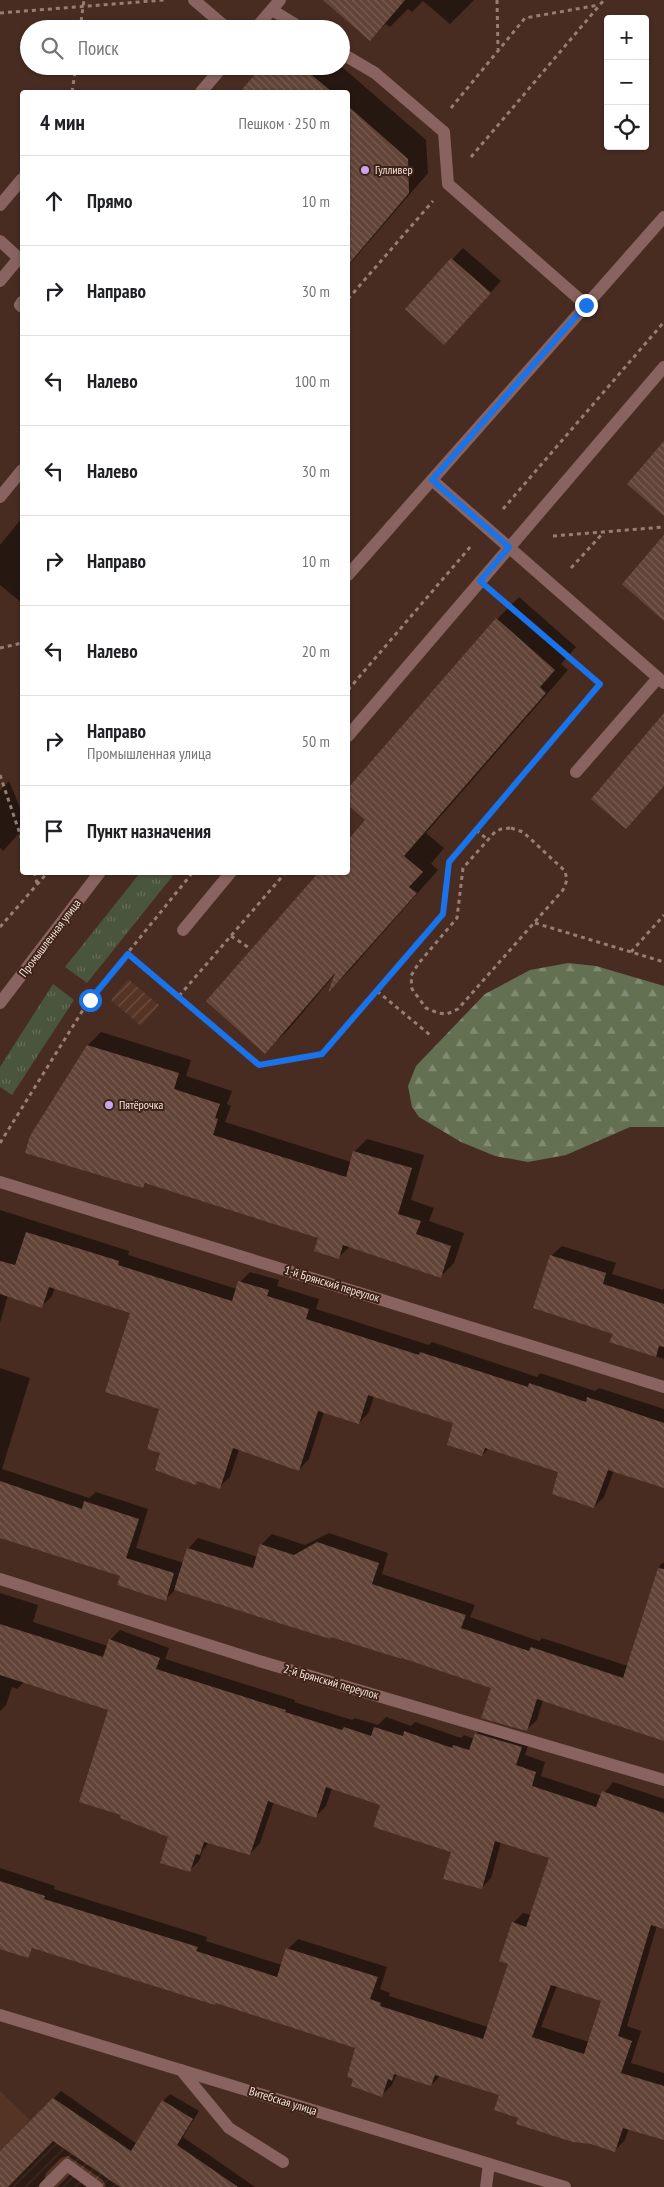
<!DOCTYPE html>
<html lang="ru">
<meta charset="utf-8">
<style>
body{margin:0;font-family:"PT Sans Narrow",sans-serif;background:#f6f6f6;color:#202124}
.controls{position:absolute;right:15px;top:15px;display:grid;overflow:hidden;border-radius:5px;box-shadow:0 1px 4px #0004}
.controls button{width:45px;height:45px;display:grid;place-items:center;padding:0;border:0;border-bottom:1px solid #e0e0e0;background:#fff;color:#202124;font:25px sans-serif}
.stop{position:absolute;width:15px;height:15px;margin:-11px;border:4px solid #1a73e8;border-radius:50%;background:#fff}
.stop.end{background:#1a73e8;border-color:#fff;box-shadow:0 1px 5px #0008}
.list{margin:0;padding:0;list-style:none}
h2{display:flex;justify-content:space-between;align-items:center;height:65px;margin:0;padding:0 20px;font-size:21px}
h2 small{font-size:16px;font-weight:400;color:#757577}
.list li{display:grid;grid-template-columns:32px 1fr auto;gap:15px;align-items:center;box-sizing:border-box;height:90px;padding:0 20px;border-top:1px solid #e0e0e0}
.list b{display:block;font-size:19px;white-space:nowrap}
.list p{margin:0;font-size:16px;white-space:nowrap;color:#757577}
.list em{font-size:16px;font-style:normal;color:#757577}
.icon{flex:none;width:28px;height:28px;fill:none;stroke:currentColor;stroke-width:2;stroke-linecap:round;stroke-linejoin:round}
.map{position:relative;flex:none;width:664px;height:2187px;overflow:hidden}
.search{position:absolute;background:#fff;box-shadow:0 1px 4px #0004;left:20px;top:20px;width:330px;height:55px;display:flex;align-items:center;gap:12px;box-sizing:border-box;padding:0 18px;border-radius:28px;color:#757577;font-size:19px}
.panel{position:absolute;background:#fff;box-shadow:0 1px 4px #0004;left:20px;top:90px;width:330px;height:785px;border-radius:5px}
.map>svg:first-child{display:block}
</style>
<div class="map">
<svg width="664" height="2187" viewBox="0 0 664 2187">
<defs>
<pattern id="industrial-furrows" width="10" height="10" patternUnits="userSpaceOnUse" patternTransform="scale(1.25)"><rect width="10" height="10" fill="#553325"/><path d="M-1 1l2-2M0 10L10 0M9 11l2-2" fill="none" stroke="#6e5044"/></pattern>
<pattern id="grass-tufts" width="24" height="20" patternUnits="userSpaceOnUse" patternTransform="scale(1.25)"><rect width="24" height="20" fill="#4a553e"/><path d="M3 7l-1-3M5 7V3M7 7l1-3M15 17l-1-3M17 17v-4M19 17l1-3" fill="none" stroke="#656d59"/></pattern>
<pattern id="forest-firs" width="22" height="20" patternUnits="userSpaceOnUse" patternTransform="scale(1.25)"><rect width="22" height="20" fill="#637052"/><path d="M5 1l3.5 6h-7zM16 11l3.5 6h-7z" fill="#828b72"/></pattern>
<pattern id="building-back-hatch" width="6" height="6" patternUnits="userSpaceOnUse" patternTransform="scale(1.25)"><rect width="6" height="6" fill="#624337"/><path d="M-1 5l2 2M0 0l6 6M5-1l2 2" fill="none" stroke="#795e53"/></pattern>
</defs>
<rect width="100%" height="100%" fill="#482c21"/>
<!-- built -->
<path fill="#553325" d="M 0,2091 L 30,2120 L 0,2151 Z"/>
<!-- industrial -->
<g fill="url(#industrial-furrows)">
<path d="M 128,979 L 159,1005 L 141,1026 L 111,1000 Z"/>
<path d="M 53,2098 L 183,2187 L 0,2187 L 0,2152 Z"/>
</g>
<!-- grass -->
<g fill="url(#grass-tufts)">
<path d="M 140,873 L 175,873 L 87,983 L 65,967 Z"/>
<path d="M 53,984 L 74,1000 L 12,1095 L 0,1087 L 0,1067 Z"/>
</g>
<!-- forest -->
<path fill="url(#forest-firs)" d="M 568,963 L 596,966 L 664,986 L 664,1127 L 630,1127 L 566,1155 L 528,1162 L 495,1156 L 461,1142 L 419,1117 L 412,1107 L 408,1086 L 416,1066 L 485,994 L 530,970 Z"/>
<!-- shadow -->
<g fill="#0007" fill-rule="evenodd">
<path d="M 331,0 L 474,0 L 450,24 L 423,1 L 412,12 L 408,9 L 390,27 L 386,24 L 370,39 Z"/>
<path d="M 264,66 L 341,66 L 426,140 L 428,173 L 348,266 L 348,92 L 241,92 Z"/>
<path d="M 463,248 L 501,281 L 455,332 L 406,309 Z"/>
<path d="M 22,518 L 22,603 L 0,585 L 0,545 Z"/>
<path d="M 519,597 L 576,647 L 561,664 L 568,670 L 426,833 L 444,848 L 431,864 L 438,870 L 351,969 L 331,989 L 336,973 L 288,1030 L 265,1052 L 348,872 L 348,842 L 367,820 L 348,803 L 348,789 L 497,619 Z"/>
<path d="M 9,781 L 22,813 L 22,830 L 3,851 L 0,848 L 0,791 Z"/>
<path d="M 101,1032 L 191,1060 L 186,1076 L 232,1091 L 227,1104 L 231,1106 L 225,1122 L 351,1162 L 354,1152 L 367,1139 L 424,1155 L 411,1200 L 434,1208 L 429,1221 L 464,1233 L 454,1263 L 441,1276 L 350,1246 L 338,1258 L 320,1237 L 147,1182 L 143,1187 L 88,1045 Z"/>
<path d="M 0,1210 L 129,1251 L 128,1255 L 237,1289 L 240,1282 L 250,1272 L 279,1280 L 277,1286 L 319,1299 L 316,1309 L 429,1345 L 432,1342 L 537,1377 L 540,1373 L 595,1391 L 599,1388 L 664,1409 L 664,1487 L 614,1470 L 604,1497 L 594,1507 L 560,1471 L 489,1448 L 482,1455 L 455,1423 L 374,1396 L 369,1412 L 359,1423 L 324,1412 L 309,1459 L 299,1470 L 239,1449 L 230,1477 L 219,1487 L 198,1481 L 196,1483 L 162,1452 L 161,1409 L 132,1312 L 55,1287 L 52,1296 L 42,1306 L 8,1295 L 0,1323 Z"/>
<path d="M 562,1246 L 616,1263 L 612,1274 L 663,1290 L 664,1287 L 664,1359 L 610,1341 L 615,1334 L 551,1256 Z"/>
<path d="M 0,1368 L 30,1378 L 2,1469 L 89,1498 L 96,1492 L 148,1509 L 136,1548 L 184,1563 L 188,1549 L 198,1538 L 258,1557 L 261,1545 L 272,1534 L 305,1545 L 329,1533 L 388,1553 L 382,1574 L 475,1605 L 470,1617 L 539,1641 L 542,1638 L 628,1666 L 660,1565 L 664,1562 L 664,1740 L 543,1700 L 537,1720 L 526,1730 L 493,1687 L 403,1657 L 332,1636 L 330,1638 L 175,1590 L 165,1600 L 122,1576 L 0,1537 Z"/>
<path d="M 0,1593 L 38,1605 L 33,1622 L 108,1646 L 110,1640 L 120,1630 L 169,1648 L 165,1659 L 295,1700 L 294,1702 L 352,1720 L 355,1718 L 378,1725 L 386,1717 L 411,1726 L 415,1722 L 461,1738 L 464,1735 L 474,1739 L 476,1734 L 486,1724 L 531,1737 L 525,1755 L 545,1762 L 541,1776 L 602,1796 L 613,1782 L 664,1799 L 664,1928 L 657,1926 L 627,2026 L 641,2031 L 631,2063 L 664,2073 L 664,2139 L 629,2128 L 625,2140 L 615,2150 L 520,2117 L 500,2094 L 441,2075 L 431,2085 L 397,2074 L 392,2085 L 382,2095 L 354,2079 L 357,2048 L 217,2002 L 0,1936 L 0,1868 L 55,1886 L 54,1889 L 207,1937 L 206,1941 L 282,1965 L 288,1949 L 298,1939 L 387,1967 L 380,1989 L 390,1993 L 389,1996 L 488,2027 L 509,1963 L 513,1923 L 523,1913 L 531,1915 L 550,1858 L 501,1842 L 491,1878 L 481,1888 L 453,1852 L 382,1804 L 332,1788 L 326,1806 L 316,1816 L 274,1802 L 260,1843 L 250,1854 L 209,1842 L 203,1850 L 199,1861 L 189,1871 L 169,1837 L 110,1710 L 24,1682 L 17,1689 L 12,1687 L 6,1705 L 0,1711 ZM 557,1986 L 602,2000 L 589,2042 L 541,2027 Z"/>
<path d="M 61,2091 L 137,2144 L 163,2101 L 170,2094 L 199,2111 L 183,2137 L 255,2187 L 106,2187 L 103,2180 L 68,2156 L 61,2158 L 46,2173 L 44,2181 L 49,2187 L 0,2187 L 0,2153 Z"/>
<path d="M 76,2169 L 100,2187 L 57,2187 Z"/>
</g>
<!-- building -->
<g fill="url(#building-back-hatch)" fill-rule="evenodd">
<path d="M 323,0 L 405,0 L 370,41 Z"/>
<path d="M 262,66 L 301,66 L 332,92 L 240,92 Z"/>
<path d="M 348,106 L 408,159 L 409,193 L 348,265 Z"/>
<path d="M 451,258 L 491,293 L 444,345 L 405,309 Z"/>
<path d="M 664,441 L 664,516 L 627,484 Z"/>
<path d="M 664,535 L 664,621 L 622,584 Z"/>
<path d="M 496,618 L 555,670 L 540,687 L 546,693 L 404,856 L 423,872 L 409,887 L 417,893 L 328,993 L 335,973 L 265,1054 L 206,1001 L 319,872 L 348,872 L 348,840 L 365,820 L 348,805 L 348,788 Z"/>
<path d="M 664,713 L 664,786 L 626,829 L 591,799 Z"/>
<path d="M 87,1045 L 179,1073 L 174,1089 L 220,1104 L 215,1118 L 218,1119 L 213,1135 L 346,1177 L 353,1151 L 412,1168 L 398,1214 L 421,1221 L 416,1234 L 451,1246 L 441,1278 L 343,1245 L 339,1259 L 314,1251 L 318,1238 L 145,1183 L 143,1188 L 25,1153 L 30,1136 Z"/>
<path d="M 26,1232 L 119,1261 L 118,1265 L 232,1301 L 238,1281 L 269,1290 L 267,1296 L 309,1309 L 306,1319 L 419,1355 L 420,1352 L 528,1387 L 529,1383 L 586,1402 L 587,1397 L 664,1423 L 664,1488 L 608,1470 L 594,1508 L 552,1494 L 558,1472 L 485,1448 L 482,1456 L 447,1445 L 453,1423 L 368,1395 L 359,1424 L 318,1411 L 299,1471 L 233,1448 L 220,1489 L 197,1481 L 196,1485 L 155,1470 L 160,1453 L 147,1449 L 159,1409 L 105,1392 L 130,1313 L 49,1287 L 42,1308 L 0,1294 L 0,1261 L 15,1265 Z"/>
<path d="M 550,1255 L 606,1273 L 603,1284 L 664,1304 L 664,1347 L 659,1346 L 656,1357 L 609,1342 L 613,1334 L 533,1308 Z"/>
<path d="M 0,1481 L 82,1509 L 84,1501 L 139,1519 L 126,1558 L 174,1573 L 166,1601 L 117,1585 L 120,1576 L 0,1538 Z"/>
<path d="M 317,1542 L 379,1563 L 372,1584 L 466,1615 L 461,1628 L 529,1651 L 531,1647 L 623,1678 L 658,1568 L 664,1569 L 664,1741 L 537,1699 L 527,1731 L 481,1718 L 491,1688 L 402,1658 L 402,1659 L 331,1637 L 330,1639 L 174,1590 L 187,1548 L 253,1568 L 260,1544 L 294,1555 Z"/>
<path d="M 0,1624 L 103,1657 L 109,1639 L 160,1658 L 156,1669 L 286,1710 L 285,1712 L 342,1730 L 344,1727 L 371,1736 L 374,1727 L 403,1736 L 404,1731 L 452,1748 L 453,1745 L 469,1750 L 475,1733 L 522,1747 L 516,1765 L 536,1772 L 532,1786 L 596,1807 L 602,1791 L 664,1813 L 664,1929 L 651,1925 L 618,2036 L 632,2041 L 621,2073 L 664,2086 L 664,2140 L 623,2128 L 615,2152 L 591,2144 L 573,2142 L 516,2124 L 518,2118 L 494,2110 L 499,2095 L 435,2075 L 431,2086 L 394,2074 L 392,2081 L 388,2079 L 382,2097 L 351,2086 L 353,2079 L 347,2077 L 355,2048 L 216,2003 L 215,2005 L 32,1948 L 28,1958 L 0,1949 L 0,1881 L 45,1896 L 44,1899 L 198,1947 L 196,1951 L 277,1977 L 286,1948 L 378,1977 L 370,1999 L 381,2003 L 380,2006 L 483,2039 L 508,1964 L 499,1961 L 512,1922 L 526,1927 L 549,1858 L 495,1841 L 482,1889 L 443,1879 L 451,1852 L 373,1827 L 380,1805 L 326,1787 L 316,1818 L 268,1801 L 250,1855 L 204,1842 L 200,1855 L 196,1854 L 190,1872 L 160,1863 L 168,1837 L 120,1818 L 121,1815 L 79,1802 L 108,1710 L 0,1675 ZM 551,1985 L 601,2001 L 584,2054 L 532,2037 Z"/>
<path d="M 53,2098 L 131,2151 L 162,2100 L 193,2119 L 177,2145 L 238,2187 L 120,2187 L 53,2141 L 8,2187 L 0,2187 L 0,2151 Z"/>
</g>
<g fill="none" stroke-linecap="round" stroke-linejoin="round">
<!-- path -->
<g stroke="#967e75" stroke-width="3" stroke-dasharray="4 4" stroke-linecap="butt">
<path d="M 497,0 L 498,49"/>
<path d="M 0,13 L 164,0"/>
<path d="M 80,29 L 84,0"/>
<path d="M 72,92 L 76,66"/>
<path d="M 451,108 L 525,18 L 599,5"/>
<path d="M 471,157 L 604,0"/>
<path d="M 348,299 L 433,201"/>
<path d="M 503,509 L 664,322"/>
<path d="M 553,536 L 664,527"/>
<path d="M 571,568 L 604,532"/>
<path d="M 0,648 L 22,643"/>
<path d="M 348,690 L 471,546"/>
<path d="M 0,775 L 22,840"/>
<path d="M 511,828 L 523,832 L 565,871 L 567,880 L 563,890 L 458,1009 L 447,1014 L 438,1013 L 426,1008 L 412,989 L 411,976 L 418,964 L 457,918 L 463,868 L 495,832 L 501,829 Z"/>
<path d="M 476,830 L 487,839"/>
<path d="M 34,872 L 37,883"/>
<path d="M 535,923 L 664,962"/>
<path d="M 0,927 L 48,872"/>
<path d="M 231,936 L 251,949"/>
<path d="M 631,952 L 664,915"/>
<path d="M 128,953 L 259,1065 L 321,1054 L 443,915 L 449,862 L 600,684 L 498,596"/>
<path d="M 377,991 L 430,1035"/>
<path d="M 179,996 L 286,872"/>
<path d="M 0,1143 L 88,1002 L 193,872"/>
</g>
<!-- minor -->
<g stroke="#88635f" stroke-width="12">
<path d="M 194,0 L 228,29"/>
<path d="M 272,10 L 303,29"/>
<path d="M 255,29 L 280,0"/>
<path d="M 341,53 L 375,73 L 444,132 L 448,184 L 586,305"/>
<path d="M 201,92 L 223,66"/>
<path d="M 0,205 L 22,179"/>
<path d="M 0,241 L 22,261"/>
<path d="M 0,281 L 19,258"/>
<path d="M 22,302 L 20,305 L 22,307"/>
<path d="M 432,480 L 664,683"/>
<path d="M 0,497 L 22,470"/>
<path d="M 348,575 L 664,217"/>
<path d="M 348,736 L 664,367"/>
<path d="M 576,772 L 658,678"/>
<path d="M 183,930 L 231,872"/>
<path d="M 0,1003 L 100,872"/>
<path d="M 0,1182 L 664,1387"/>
<path d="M 0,1579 L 259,1661 L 664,1780"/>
<path d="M 0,2015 L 565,2187"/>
<path d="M 181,2070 L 229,2128 L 283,2162"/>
<path d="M 45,2187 L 67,2165 L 97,2187"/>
<path d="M 486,2187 L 489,2164"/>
</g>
</g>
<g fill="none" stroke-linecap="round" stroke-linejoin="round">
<!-- route -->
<path stroke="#1a73e8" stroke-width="6" d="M 90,1000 L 128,954 L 259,1065 L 322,1054 L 443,914 L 449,862 L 600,684 L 480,581 L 509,547 L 432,480 L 586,305"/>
</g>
<!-- markers -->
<g fill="#c9a5ee" stroke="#3d2217" stroke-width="2">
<circle cx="365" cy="170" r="5"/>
<circle cx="109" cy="1105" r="5"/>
</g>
<g text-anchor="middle" stroke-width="4" stroke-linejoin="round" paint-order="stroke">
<!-- poi labels -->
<g font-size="12" fill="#f5e2db" stroke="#3d2217" text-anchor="start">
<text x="375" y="174">Гулливер</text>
<text x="119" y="1109">Пятёрочка</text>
</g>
<!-- street labels -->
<g font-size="12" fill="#f5e2db" stroke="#3d2217">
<text transform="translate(50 938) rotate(-53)" y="4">Промышленная улица</text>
<text transform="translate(332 1284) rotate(17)" y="4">1-й Брянский переулок</text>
<text transform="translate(331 1682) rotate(16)" y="4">2-й Брянский переулок</text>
<text transform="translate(283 2101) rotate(17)" y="4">Витебская улица</text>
</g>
</g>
</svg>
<div class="controls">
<button>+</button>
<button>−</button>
<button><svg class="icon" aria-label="locate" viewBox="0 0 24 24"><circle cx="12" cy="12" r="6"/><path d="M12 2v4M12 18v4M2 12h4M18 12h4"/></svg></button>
</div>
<div class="stop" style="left:90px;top:1000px"></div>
<div class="stop end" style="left:586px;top:305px"></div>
<div class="search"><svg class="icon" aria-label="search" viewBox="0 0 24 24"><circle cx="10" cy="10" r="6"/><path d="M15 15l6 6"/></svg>Поиск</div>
<section class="panel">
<h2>4 мин<small>Пешком · 250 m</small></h2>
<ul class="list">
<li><svg class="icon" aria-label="ahead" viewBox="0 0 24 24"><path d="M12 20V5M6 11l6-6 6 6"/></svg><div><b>Прямо</b></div><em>10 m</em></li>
<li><svg class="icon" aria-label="right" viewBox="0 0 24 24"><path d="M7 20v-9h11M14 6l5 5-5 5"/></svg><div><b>Направо</b></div><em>30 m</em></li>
<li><svg class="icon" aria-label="left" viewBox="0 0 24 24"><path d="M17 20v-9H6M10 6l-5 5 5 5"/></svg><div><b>Налево</b></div><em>100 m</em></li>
<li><svg class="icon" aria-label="left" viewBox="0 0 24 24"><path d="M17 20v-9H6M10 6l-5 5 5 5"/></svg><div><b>Налево</b></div><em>30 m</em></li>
<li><svg class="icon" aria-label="right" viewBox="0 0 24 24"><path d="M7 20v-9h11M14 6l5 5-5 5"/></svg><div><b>Направо</b></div><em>10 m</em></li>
<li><svg class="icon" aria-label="left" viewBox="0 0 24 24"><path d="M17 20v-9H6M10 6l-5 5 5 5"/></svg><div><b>Налево</b></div><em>20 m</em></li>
<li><svg class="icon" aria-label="right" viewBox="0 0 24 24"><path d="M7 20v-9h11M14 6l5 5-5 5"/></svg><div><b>Направо</b><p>Промышленная улица</p></div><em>50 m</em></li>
<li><svg class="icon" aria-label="arrive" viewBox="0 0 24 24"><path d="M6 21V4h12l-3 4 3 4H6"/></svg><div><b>Пункт назначения</b></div></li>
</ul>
</section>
</div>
